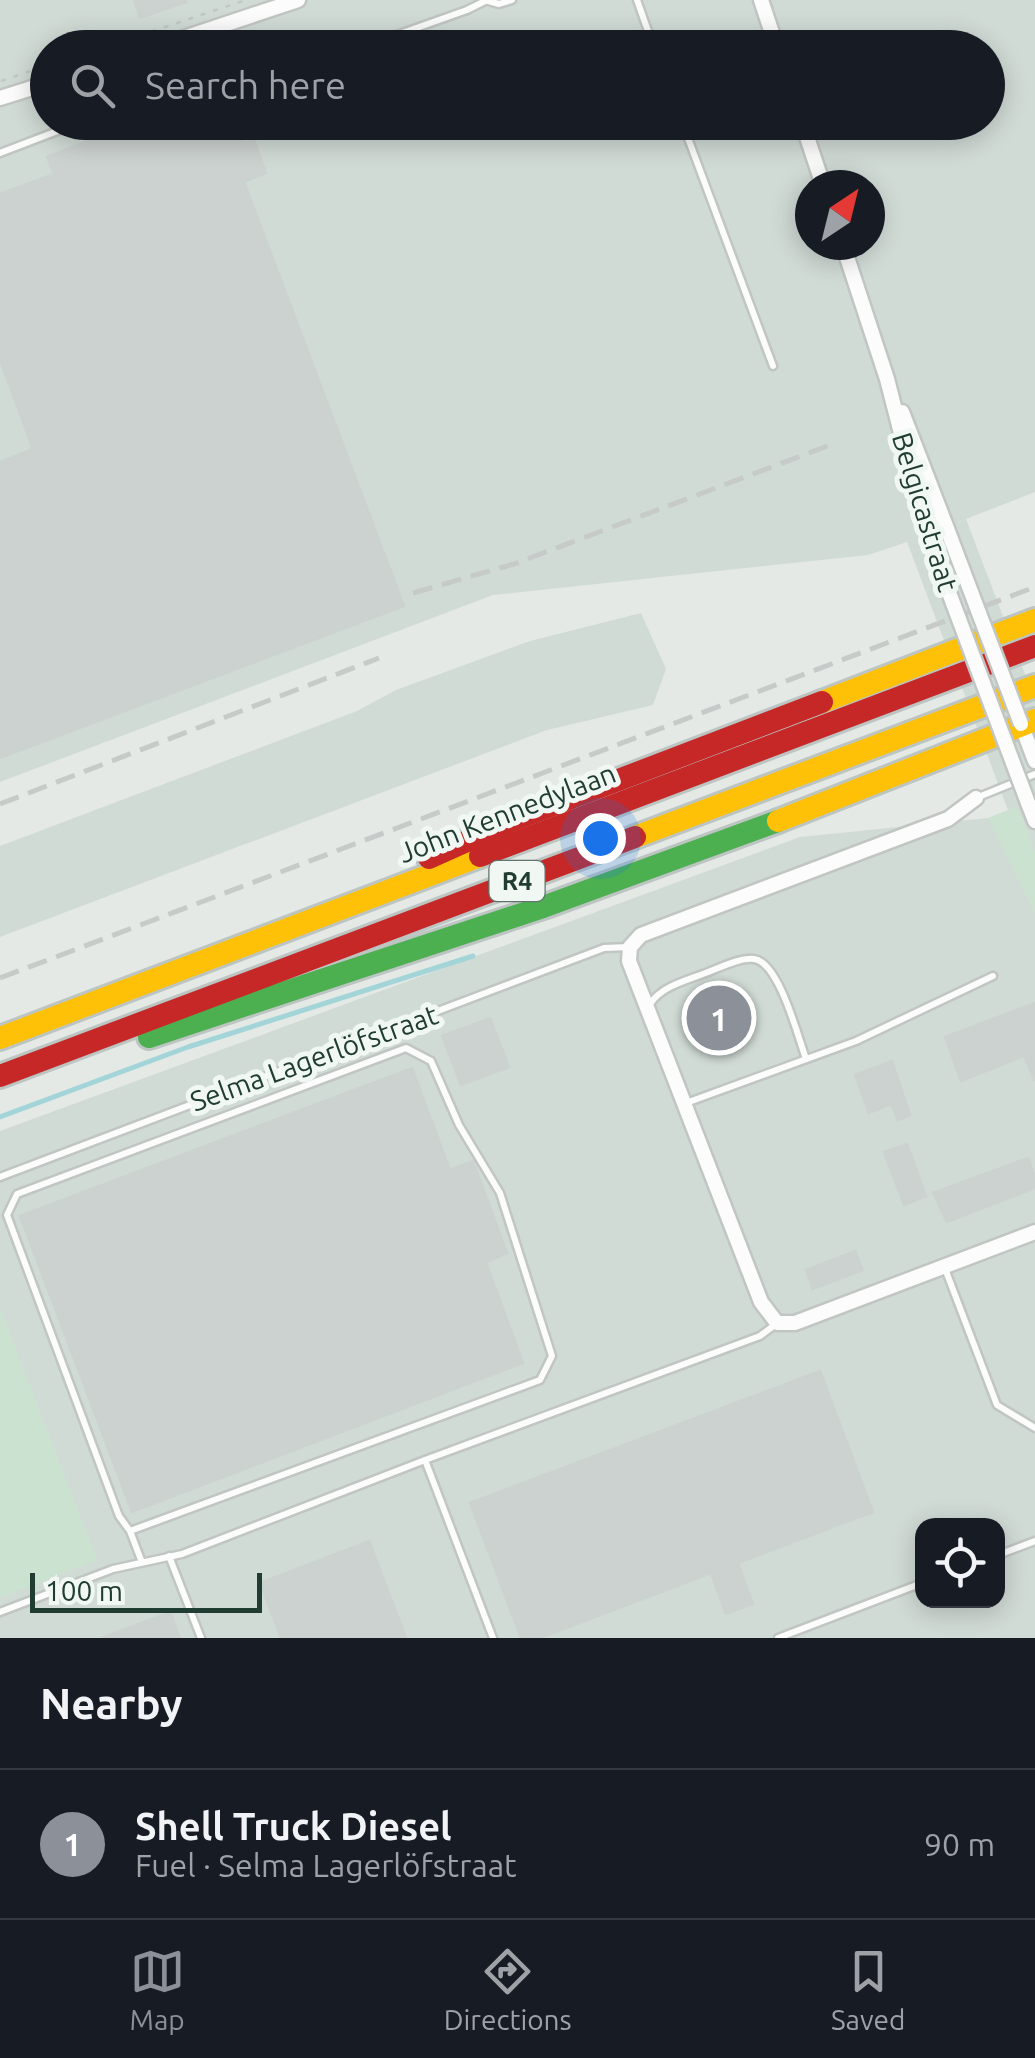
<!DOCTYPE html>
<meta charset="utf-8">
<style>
body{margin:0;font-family:Ubuntu,sans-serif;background:#20242c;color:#f1f3f6}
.controls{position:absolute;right:30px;bottom:30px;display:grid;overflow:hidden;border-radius:20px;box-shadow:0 5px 25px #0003}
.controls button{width:90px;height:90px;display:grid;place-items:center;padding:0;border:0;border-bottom:2px solid #363941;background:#171b24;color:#f1f3f6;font:50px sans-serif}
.compass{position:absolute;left:795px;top:170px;width:90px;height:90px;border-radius:50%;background:#171b24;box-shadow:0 5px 25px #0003;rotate:35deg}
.scale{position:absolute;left:30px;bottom:25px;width:232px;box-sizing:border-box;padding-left:10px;border:5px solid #213d33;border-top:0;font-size:28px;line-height:35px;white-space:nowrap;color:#213d33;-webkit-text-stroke:8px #f1f8f4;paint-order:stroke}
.you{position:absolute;left:600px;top:838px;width:35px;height:35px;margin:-25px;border:8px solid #fff;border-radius:50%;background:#1a73e8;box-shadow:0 0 0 15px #1a73e833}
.badge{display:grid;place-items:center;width:65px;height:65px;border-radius:50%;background:#8c9099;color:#fff;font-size:32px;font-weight:700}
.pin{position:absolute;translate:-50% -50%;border:5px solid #fff;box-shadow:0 2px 10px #0006}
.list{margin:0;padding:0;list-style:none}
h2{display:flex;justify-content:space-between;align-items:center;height:130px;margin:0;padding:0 40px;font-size:42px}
h2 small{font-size:32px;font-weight:400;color:#9ea1a6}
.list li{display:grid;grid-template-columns:65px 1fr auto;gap:30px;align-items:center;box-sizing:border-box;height:150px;padding:0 40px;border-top:2px solid #363941}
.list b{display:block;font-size:38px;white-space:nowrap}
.list p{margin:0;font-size:32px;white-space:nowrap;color:#9ea1a6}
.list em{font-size:32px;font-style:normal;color:#9ea1a6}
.icon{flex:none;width:55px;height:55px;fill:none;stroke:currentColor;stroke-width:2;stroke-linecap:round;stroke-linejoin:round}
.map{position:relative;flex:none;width:1035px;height:1638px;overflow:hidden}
.search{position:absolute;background:#171b24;box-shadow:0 5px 25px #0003;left:30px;right:30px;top:30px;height:110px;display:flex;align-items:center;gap:25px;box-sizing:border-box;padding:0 35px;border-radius:55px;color:#9ea1a6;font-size:38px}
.sheet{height:280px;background:#171b24}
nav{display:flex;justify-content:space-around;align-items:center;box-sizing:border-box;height:140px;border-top:2px solid #363941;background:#171b24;font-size:28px;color:#9ea1a6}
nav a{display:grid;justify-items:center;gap:5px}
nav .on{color:#8c9099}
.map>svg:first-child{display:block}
</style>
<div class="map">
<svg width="1035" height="1638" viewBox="0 0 1035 1638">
<rect width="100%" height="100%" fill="#e4e9e6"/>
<!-- built -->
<g fill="#d1dbd6" fill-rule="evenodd">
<path d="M 0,0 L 1035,0 L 1035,492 L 966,519 L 1035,700 L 1035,1638 L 0,1638 L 0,1131 L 800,837 L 988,818 L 1008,810 L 907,542 L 868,555 L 493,595 L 0,782 ZM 48,48 L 988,48 L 988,122 L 48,122 ZM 810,185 L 870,185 L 870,245 L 810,245 ZM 922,1526 L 998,1526 L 998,1600 L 922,1600 Z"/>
<path d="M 641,613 L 666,669 L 653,705 L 547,730 L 0,937 L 0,846 L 357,711 L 396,690 L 530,641 Z"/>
</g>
<!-- green -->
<g fill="#cce2d1">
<path d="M 1017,807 L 1035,851 L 1035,913 L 988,818 Z"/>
<path d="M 0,1308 L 97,1560 L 0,1598 Z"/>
</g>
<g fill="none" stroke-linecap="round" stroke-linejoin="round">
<!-- stream -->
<path stroke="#a3d5d8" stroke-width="5" d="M 0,1117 L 188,1047 L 473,956"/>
</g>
<!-- building -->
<g fill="#ccd2cf" stroke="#ccd2cf" stroke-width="2.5">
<path d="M 134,0 L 186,0 L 186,2 L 140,18 Z"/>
<path d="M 137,122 L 238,122 L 246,143 L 254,140 L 266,173 L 244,182 L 404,606 L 0,758 L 0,462 L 33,449 L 0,360 L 0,194 L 54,174 L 47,157 Z"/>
<path d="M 1035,1003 L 1035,1081 L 1024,1056 L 961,1081 L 945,1037 Z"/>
<path d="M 490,1018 L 509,1067 L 461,1085 L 442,1036 Z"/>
<path d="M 892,1061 L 910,1115 L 898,1120 L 891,1104 L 869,1113 L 855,1075 Z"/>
<path d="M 412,1068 L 450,1170 L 473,1161 L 507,1253 L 486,1262 L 523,1363 L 132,1512 L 20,1216 Z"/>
<path d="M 907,1144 L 926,1196 L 904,1205 L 884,1152 Z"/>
<path d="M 1028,1158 L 1035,1177 L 1035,1188 L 947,1222 L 933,1193 Z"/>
<path d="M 855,1251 L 863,1270 L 813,1289 L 806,1270 Z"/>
<path d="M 820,1371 L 873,1512 L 738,1563 L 753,1604 L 726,1614 L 711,1573 L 540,1638 L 521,1638 L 470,1503 Z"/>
<path d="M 369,1541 L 406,1638 L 281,1638 L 260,1583 Z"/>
<path d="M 170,1612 L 180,1638 L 104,1638 L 104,1637 Z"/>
</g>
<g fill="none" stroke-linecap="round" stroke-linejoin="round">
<!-- lane casing -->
<g stroke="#c1c6c3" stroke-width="11">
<g id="lane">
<path d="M 485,0 L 499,4 L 512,0"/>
<path d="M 637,0 L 654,48"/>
<path d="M 282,48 C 308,38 314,40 339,48"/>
<path d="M 360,48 L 467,10 L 485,1"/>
<path d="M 682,122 L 773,366"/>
<path d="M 0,153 L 81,122"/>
<path d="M 976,798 L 1035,774"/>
<path d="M 650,1004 C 661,987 684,981 703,974 C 718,969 739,957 754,959 C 779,962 798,1037 806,1059"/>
<path d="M 686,1103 L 856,1041 L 993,976"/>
<path d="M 0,1177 L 604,948 L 629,947"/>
<path d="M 944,1266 L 997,1405 L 1035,1428"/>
<path d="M 425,1460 L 493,1638"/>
<path d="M 130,1531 L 540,1380 L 552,1356 L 500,1193 L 459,1125 L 431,1061 L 406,1048 L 17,1194 L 7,1215 L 119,1516 L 130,1531 L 141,1560"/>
<path d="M 998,1555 L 1035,1541"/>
<path d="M 169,1556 L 201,1638"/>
<path d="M 0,1612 L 113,1569 L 182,1554 L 425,1460 L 760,1336 L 776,1324"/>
<path d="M 778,1638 L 922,1583"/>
</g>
</g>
<!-- street casing -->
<g stroke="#c1c6c3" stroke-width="19">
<g id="street">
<path d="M 761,0 L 777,48"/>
<path d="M 154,48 L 298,0"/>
<path d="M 0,98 L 48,83"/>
<path d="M 802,122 L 823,185"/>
<path d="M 843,245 L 887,379 L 927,534"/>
<path d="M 902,412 L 946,526"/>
<path d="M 1021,724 L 1035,761"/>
<path d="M 976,798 L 948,819 L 641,935 L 630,947 L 629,961 L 761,1302 L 777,1323 L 795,1323 L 1035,1232"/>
<path d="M 1028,803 L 1035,821"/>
</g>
</g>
<!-- fast casing -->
<g stroke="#bcc5c2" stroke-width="28">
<path id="fast" d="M 149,1037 L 543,907 L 778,821"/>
</g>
<!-- slow casing -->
<g stroke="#bcc5c2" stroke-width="28">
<g id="slow">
<path d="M 822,702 L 1035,620"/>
<path d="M 778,821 L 1035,720"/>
<path d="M 635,837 L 1035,686"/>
<path d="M 0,1038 L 480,856"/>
</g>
</g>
<!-- jam casing -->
<g stroke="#bcc5c2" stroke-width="28">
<g id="jam">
<path d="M 480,856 L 1035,646"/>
<path d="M 429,858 L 514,820 L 822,702"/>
<path d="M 0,1076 L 635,837"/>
</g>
</g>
<!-- path -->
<g stroke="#c0c9c4" stroke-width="2.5" stroke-dasharray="5 8" stroke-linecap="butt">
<path d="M 102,48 L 246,0"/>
<path d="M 1,81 L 48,65"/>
</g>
<!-- lane -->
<use href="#lane" stroke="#fbfcfb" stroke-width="6"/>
<!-- street -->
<use href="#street" stroke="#fbfcfb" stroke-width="14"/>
<!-- fast -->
<use href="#fast" stroke="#4caf50" stroke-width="22"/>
<!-- slow -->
<use href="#slow" stroke="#ffc107" stroke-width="22"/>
<!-- jam -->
<use href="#jam" stroke="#c62828" stroke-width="22"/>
<!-- rail -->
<g stroke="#c6cac9" stroke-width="5" stroke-dasharray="20 10" stroke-linecap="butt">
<path d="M 413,593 L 514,564 L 830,445"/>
<path d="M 0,804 L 379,658"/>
<path d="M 0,978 L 1035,587"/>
</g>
<!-- street-bridge casing -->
<g stroke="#c1c6c3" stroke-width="19" stroke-linecap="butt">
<g id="street-bridge">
<path d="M 946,526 L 1021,724"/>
<path d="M 927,534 L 1028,803"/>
</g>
</g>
<!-- street-bridge -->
<use href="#street-bridge" stroke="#fbfcfb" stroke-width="14"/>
</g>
<g text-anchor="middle" stroke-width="10" stroke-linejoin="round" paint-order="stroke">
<!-- shield labels -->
<rect fill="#f1f8f4" stroke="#5f756d" stroke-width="2.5" x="489.5" y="861" width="55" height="40" rx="8"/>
<g font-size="25" font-weight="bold" fill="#213d33">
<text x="517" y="890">R4</text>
</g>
<!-- street labels -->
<g font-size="28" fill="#213d33" stroke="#f1f8f4">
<text transform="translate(925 512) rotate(73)" y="10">Belgicastraat</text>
<text transform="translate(507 813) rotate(-21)" y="10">John Kennedylaan</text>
<text transform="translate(314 1058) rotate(-20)" y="10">Selma Lagerlöfstraat</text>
</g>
</g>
</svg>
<div class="controls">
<button><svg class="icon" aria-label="locate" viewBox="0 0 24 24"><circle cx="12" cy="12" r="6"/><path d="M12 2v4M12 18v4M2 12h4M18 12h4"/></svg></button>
</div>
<svg class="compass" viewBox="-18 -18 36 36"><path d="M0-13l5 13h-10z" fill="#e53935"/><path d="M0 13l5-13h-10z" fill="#9ea1a6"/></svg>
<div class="scale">100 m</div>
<div class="you"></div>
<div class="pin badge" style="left:719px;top:1018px">1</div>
<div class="search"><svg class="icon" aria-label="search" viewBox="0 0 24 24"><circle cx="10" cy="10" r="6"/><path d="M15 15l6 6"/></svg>Search here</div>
</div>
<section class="sheet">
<h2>Nearby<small></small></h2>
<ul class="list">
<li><span class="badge">1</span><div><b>Shell Truck Diesel</b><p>Fuel · Selma Lagerlöfstraat</p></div><em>90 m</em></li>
</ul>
</section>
<nav>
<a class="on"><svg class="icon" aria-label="map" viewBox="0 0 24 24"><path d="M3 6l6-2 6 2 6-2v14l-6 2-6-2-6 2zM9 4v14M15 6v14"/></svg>Map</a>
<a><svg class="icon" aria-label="directions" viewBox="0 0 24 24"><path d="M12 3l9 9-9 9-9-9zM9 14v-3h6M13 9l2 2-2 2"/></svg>Directions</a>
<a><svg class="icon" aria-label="saved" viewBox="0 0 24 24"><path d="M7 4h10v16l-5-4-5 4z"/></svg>Saved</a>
</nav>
